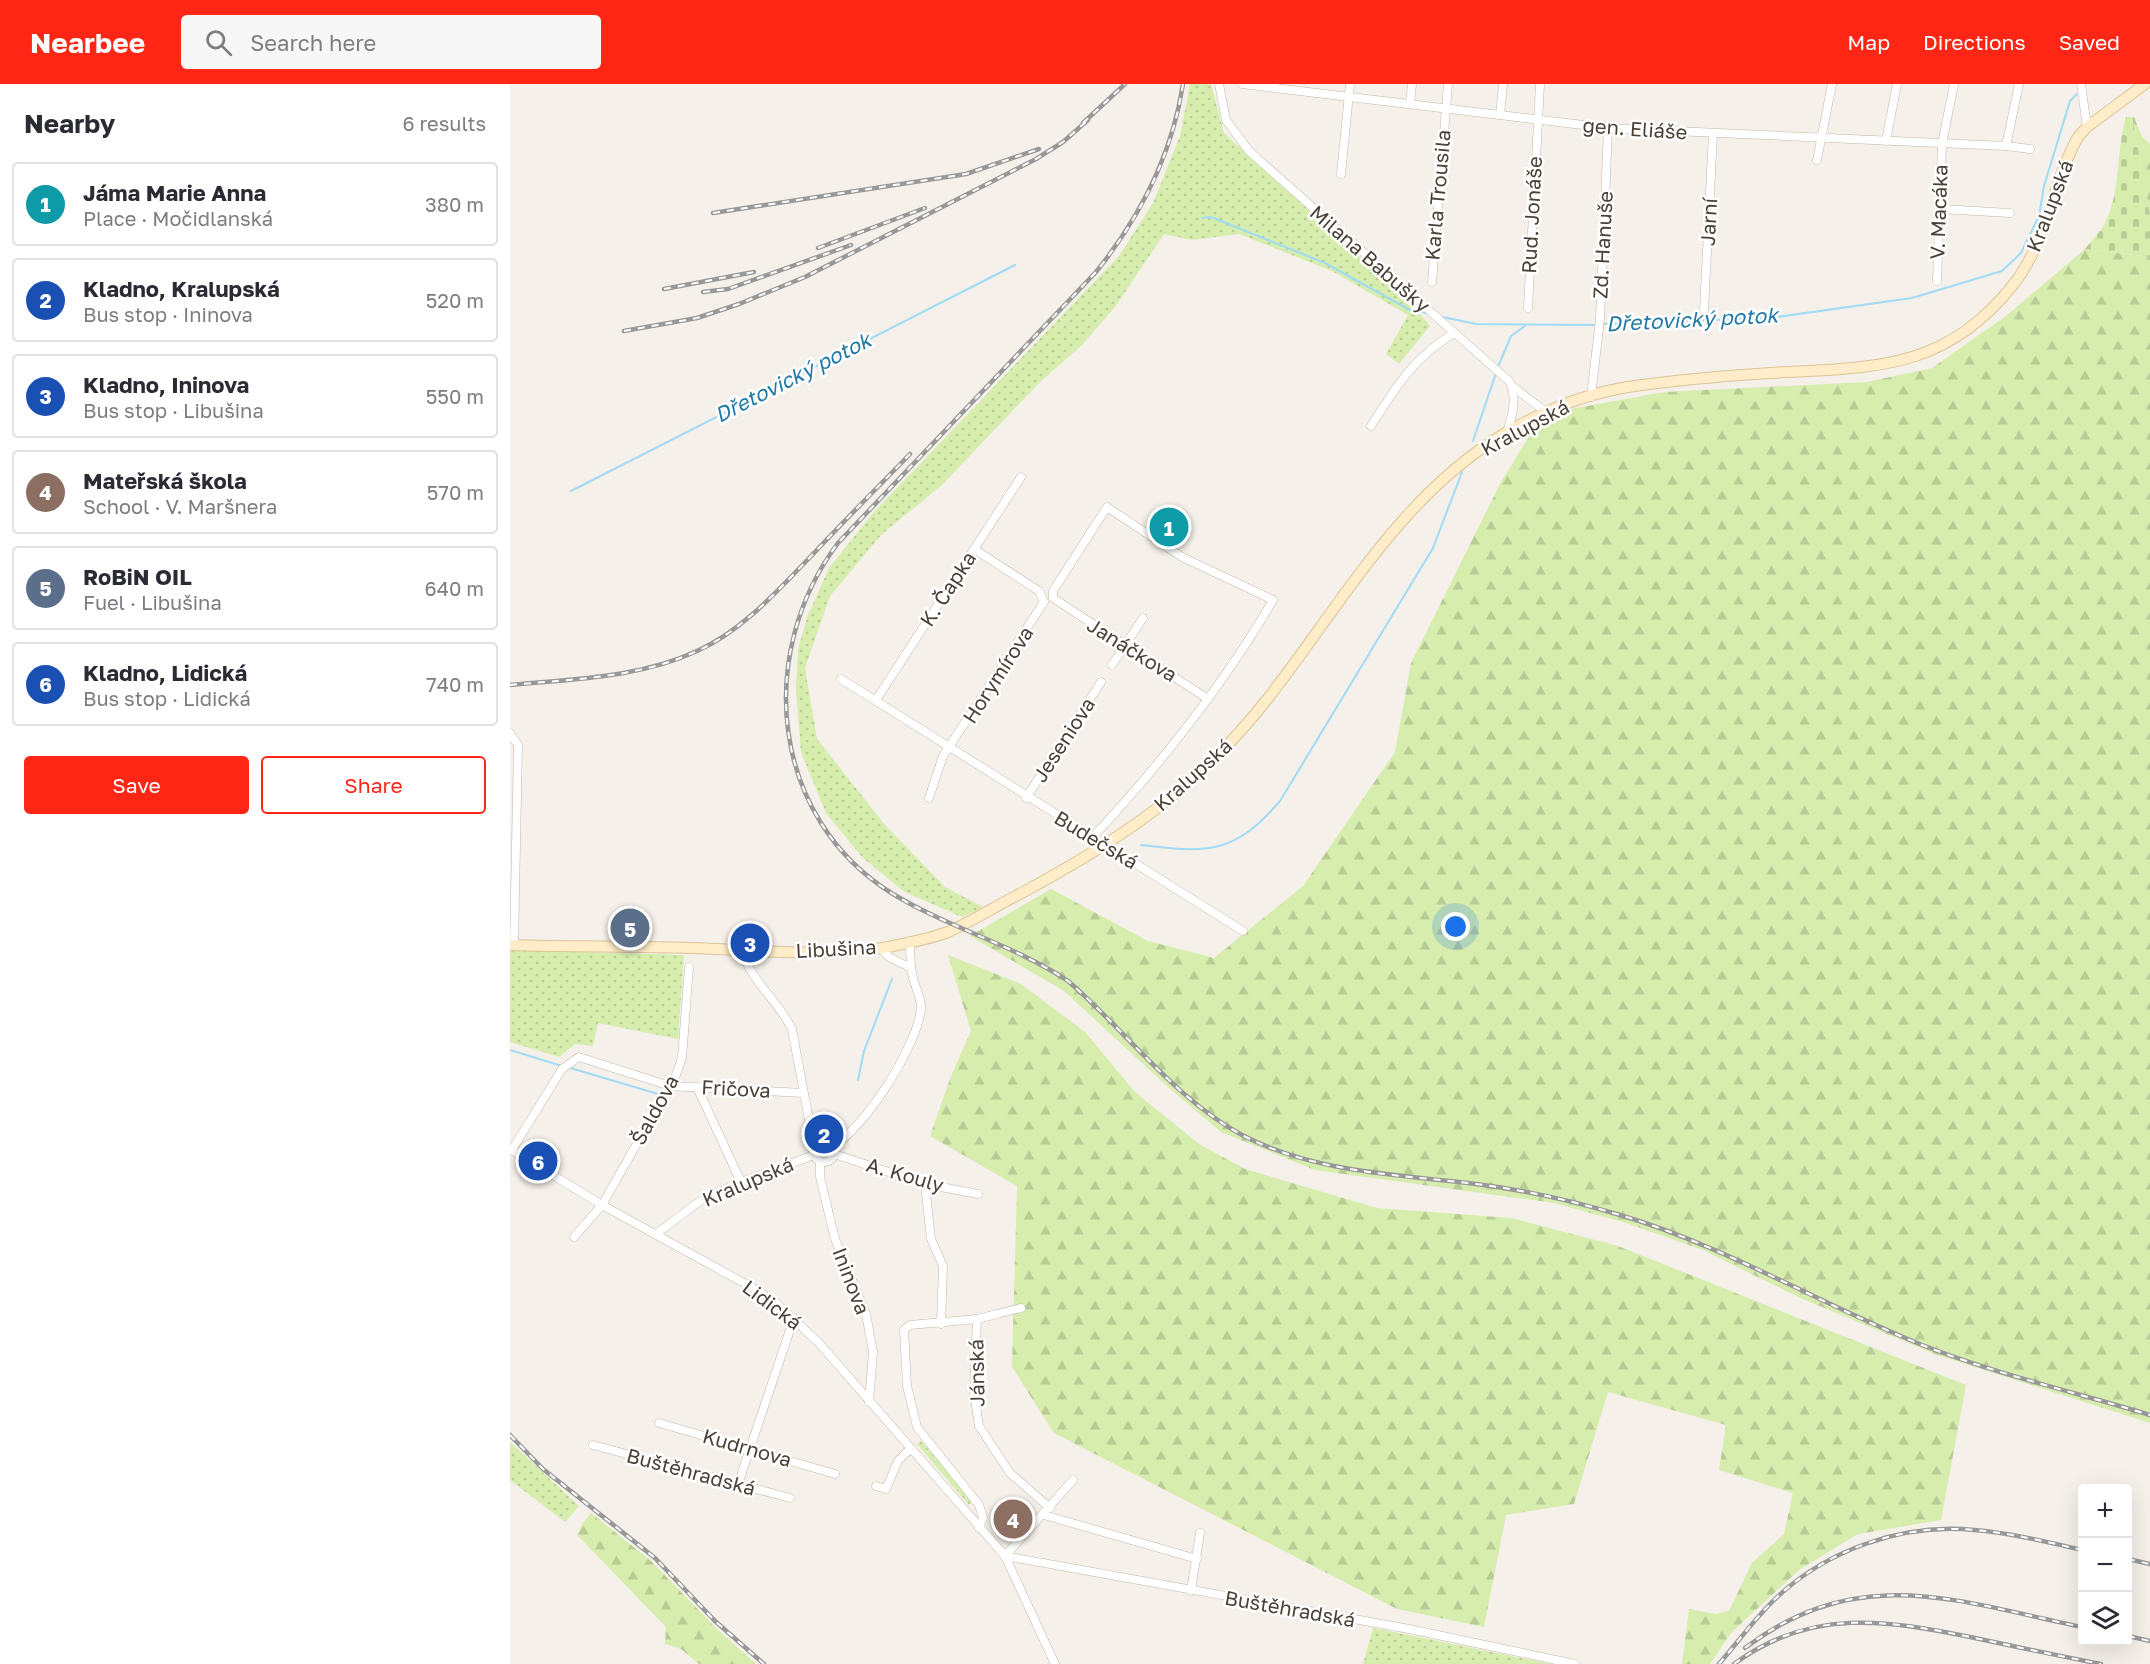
<!DOCTYPE html>
<meta charset="utf-8">
<style>
body{margin:0;font-family:"Golos Text",sans-serif;background:#f7f7f7;color:#2b2b33}
.controls{position:absolute;right:18px;bottom:18px;display:grid;overflow:hidden;border-radius:6px;box-shadow:0 6px 24px #0002}
.controls button{width:54px;height:54px;display:grid;place-items:center;padding:0;border:0;border-bottom:2px solid #e1e1e2;background:#fff;color:#2b2b33;font:30px sans-serif}
.you{position:absolute;left:946px;top:843px;width:21px;height:21px;margin:-15px;border:4px solid #fff;border-radius:50%;background:#1a73e8;box-shadow:0 0 0 9px #1a73e833}
.badge{display:grid;place-items:center;width:39px;height:39px;border-radius:50%;background:#ff2616;color:#fff;font-size:20px;font-weight:700}
.pin{position:absolute;translate:-50% -50%;border:3px solid #fff;box-shadow:0 2px 6px #0006}
.list{margin:0;padding:0;list-style:none}
h2{display:flex;justify-content:space-between;align-items:center;height:78px;margin:0;padding:0 24px;font-size:26px}
h2 small{font-size:20px;font-weight:400;color:#7c7c81}
.list li{display:grid;grid-template-columns:39px 1fr auto;gap:18px;align-items:center;box-sizing:border-box;height:84px;margin:0 12px 12px;padding:0 12px;border:2px solid #e1e1e2;border-radius:6px}
.list b{display:block;font-size:22px;white-space:nowrap}
.list p{margin:0;font-size:20px;white-space:nowrap;color:#7c7c81}
.list em{font-size:20px;font-style:normal;color:#7c7c81}
.actions{display:flex;gap:12px;padding:18px 24px}
.actions a{flex:1;padding:14px 0;border:2px solid #ff2616;border-radius:6px;text-align:center;font-size:21px;color:#ff2616}
.actions .main{background:#ff2616;color:#fff}
.icon{flex:none;width:33px;height:33px;fill:none;stroke:currentColor;stroke-width:2;stroke-linecap:round;stroke-linejoin:round}
.map{position:relative;flex:none;width:1640px;height:1580px;overflow:hidden}
header{display:flex;align-items:center;gap:36px;box-sizing:border-box;height:84px;padding:0 30px;background:#ff2616;color:#fff}
header strong{font-size:28px}
nav{display:flex;gap:33px;margin-inline-start:auto;font-size:21px}
.search{width:420px;height:54px;background:#f7f7f7;display:flex;align-items:center;gap:15px;box-sizing:border-box;padding:0 21px;border-radius:6px;color:#7c7c81;font-size:22px}
main{display:flex}
aside{flex:1;background:#fff}
.map>svg:first-child{display:block}
</style>
<header>
<strong>Nearbee</strong>
<div class="search"><svg class="icon" aria-label="search" viewBox="0 0 24 24"><circle cx="10" cy="10" r="6"/><path d="M15 15l6 6"/></svg>Search here</div>
<nav><a>Map</a><a>Directions</a><a>Saved</a></nav>
</header>
<main>
<aside>
<h2>Nearby<small>6 results</small></h2>
<ul class="list">
<li><span class="badge" style="background:#0f9aa8">1</span><div><b>Jáma Marie Anna</b><p>Place · Močidlanská</p></div><em>380 m</em></li>
<li><span class="badge" style="background:#1a4fb4">2</span><div><b>Kladno, Kralupská</b><p>Bus stop · Ininova</p></div><em>520 m</em></li>
<li><span class="badge" style="background:#1a4fb4">3</span><div><b>Kladno, Ininova</b><p>Bus stop · Libušina</p></div><em>550 m</em></li>
<li><span class="badge" style="background:#8d6e63">4</span><div><b>Mateřská škola</b><p>School · V. Maršnera</p></div><em>570 m</em></li>
<li><span class="badge" style="background:#5c6f8a">5</span><div><b>RoBiN OIL</b><p>Fuel · Libušina</p></div><em>640 m</em></li>
<li><span class="badge" style="background:#1a4fb4">6</span><div><b>Kladno, Lidická</b><p>Bus stop · Lidická</p></div><em>740 m</em></li>
</ul>
<div class="actions"><a class="main">Save</a><a>Share</a></div>
</aside>
<div class="map">
<svg width="1640" height="1580" viewBox="0 0 1640 1580">
<defs>
<pattern id="grass-dots" width="8" height="8" patternUnits="userSpaceOnUse" patternTransform="scale(1.5)"><rect width="8" height="8" fill="#d6edae"/><path d="M2 2h.1M6 6h.1" fill="none" stroke="#b9cc96" stroke-width="1.8" stroke-linecap="round"/></pattern>
<pattern id="forest-firs" width="22" height="20" patternUnits="userSpaceOnUse" patternTransform="scale(1.5)"><rect width="22" height="20" fill="#d6edae"/><path d="M5 1l3.5 6h-7zM16 11l3.5 6h-7z" fill="#b9cc96"/></pattern>
<pattern id="cemetery-stones" width="16" height="16" patternUnits="userSpaceOnUse" patternTransform="scale(1.5)"><rect width="16" height="16" fill="#d6edae"/><path d="M2 7V4a2 2 0 0 1 4 0v3zM10 15v-3a2 2 0 0 1 4 0v3z" fill="#b9cc96"/></pattern>
</defs>
<rect width="100%" height="100%" fill="#f5f0e9"/>
<!-- grass -->
<g fill="url(#grass-dots)">
<path d="M 680,0 L 701,0 L 714,49 L 901,219 L 920,242 L 889,280 L 876,270 L 898,231 L 822,187 L 729,150 L 682,156 L 654,150 L 605,223 L 571,262 L 530,298 L 432,401 L 372,450 L 320,512 L 295,584 L 307,655 L 375,741 L 435,803 L 473,823 L 452,833 L 393,807 L 352,773 L 316,729 L 291,668 L 286,605 L 288,565 L 298,531 L 319,484 L 363,429 L 609,172 L 643,119 L 670,52 Z"/>
<path d="M 0,866 L 174,871 L 168,955 L 88,939 L 83,962 L 65,960 L 49,973 L 0,958 Z"/>
<path d="M 411,1357 L 462,1417 L 459,1421 L 407,1360 Z"/>
<path d="M 0,1358 L 69,1422 L 55,1438 L 0,1396 Z"/>
<path d="M 863,1544 L 864,1544 L 1041,1580 L 853,1580 Z"/>
</g>
<!-- forest -->
<g fill="url(#forest-firs)">
<path d="M 1622,33 L 1624,33 L 1632,53 L 1640,60 L 1640,131 Z"/>
<path d="M 1575,165 L 1640,173 L 1640,1339 L 1427,1271 L 1288,1213 L 1193,1166 L 1113,1138 L 1044,1119 L 805,1086 L 711,1048 L 659,1004 L 554,907 L 460,852 L 541,805 L 638,857 L 704,874 L 793,802 L 885,668 L 901,579 L 991,398 L 1033,330 L 1154,308 L 1357,298 L 1422,284 L 1496,232 Z"/>
<path d="M 438,871 L 511,900 L 575,948 L 625,1008 L 689,1060 L 735,1085 L 867,1124 L 1001,1134 L 1108,1162 L 1456,1301 L 1431,1436 L 1348,1450 L 1289,1486 L 1221,1549 L 1200,1580 L 1172,1580 L 1179,1525 L 1206,1530 L 1219,1527 L 1242,1479 L 1274,1450 L 1283,1409 L 1209,1386 L 1216,1341 L 1098,1308 L 1064,1420 L 996,1431 L 974,1543 L 887,1525 L 544,1349 L 502,1283 L 507,1102 L 420,1052 L 441,992 L 461,947 Z"/>
<path d="M 81,1429 L 141,1477 L 208,1546 L 246,1580 L 189,1580 L 171,1565 L 155,1560 L 156,1543 L 67,1451 L 72,1440 Z"/>
</g>
<!-- cemetery -->
<path fill="url(#cemetery-stones)" d="M 1616,33 L 1622,33 L 1640,131 L 1640,173 L 1575,165 C 1582,156 1593,145 1597,135 C 1611,103 1606,66 1616,33 Z"/>
<g fill="none" stroke-linecap="round" stroke-linejoin="round">
<!-- stream -->
<g stroke="#a1dbf6" stroke-width="2">
<path d="M 692,134 L 701,133 L 815,179 L 900,226 L 917,229"/>
<path d="M 928,232 L 966,240 L 1087,241"/>
<path d="M 1092,240 L 1260,234 L 1402,214 L 1492,187 L 1511,169 L 1529,132 L 1534,102 L 1560,17 L 1567,10"/>
<path d="M 988,283 L 1001,252 L 1015,242"/>
<path d="M 963,357 L 986,289"/>
<path d="M 61,407 L 505,181"/>
<path d="M 631,761 C 697,769 724,771 770,717 L 923,464 L 952,388"/>
<path d="M 0,966 L 52,982"/>
<path d="M 57,983 L 148,1010"/>
<path d="M 348,996 L 354,967 L 382,895"/>
</g>
<!-- street casing -->
<g stroke="#c2b8aa" stroke-width="9">
<g id="street">
<path d="M 709,0 L 716,36 L 739,67 L 999,297 C 1008,312 1002,333 997,348"/>
<path d="M 732,0 L 1098,44 L 1496,62 L 1520,65"/>
<path d="M 1571,0 L 1577,43"/>
<path d="M 900,19 L 902,0"/>
<path d="M 990,31 L 993,0"/>
<path d="M 1376,57 L 1387,0"/>
<path d="M 1496,62 L 1509,0"/>
<path d="M 1307,76 L 1322,0"/>
<path d="M 831,90 L 840,0"/>
<path d="M 1430,125 L 1500,129"/>
<path d="M 1427,197 L 1432,60 L 1444,0"/>
<path d="M 922,198 L 938,0"/>
<path d="M 1018,224 L 1030,0"/>
<path d="M 1194,226 L 1203,49"/>
<path d="M 1002,302 L 1036,328"/>
<path d="M 1081,313 L 1090,235 L 1098,44"/>
<path d="M 861,342 C 886,303 903,274 944,249"/>
<path d="M 602,581 L 633,534"/>
<path d="M 331,595 L 733,847"/>
<path d="M 366,616 L 511,393"/>
<path d="M 0,649 L 8,661 L 4,861"/>
<path d="M 419,714 L 433,672 L 534,518 L 529,507 L 464,465"/>
<path d="M 516,714 L 591,598"/>
<path d="M 582,754 C 650,681 713,602 763,516 L 672,473 L 597,423 L 543,507 L 543,514 L 698,615"/>
<path d="M 371,864 L 379,873 L 401,884"/>
<path d="M 232,867 C 241,897 268,917 282,945 L 304,1063"/>
<path d="M 187,1003 L 231,1098"/>
<circle cx="314" cy="1067" r="11"/>
<path d="M 323,1062 C 355,1044 407,962 411,925 C 412,915 405,903 403,894 C 400,882 400,870 400,857"/>
<path d="M 0,1065 L 92,1121 L 243,1204 L 265,1218 L 309,1259 L 495,1472 L 545,1580"/>
<path d="M 2,1066 L 52,985 L 69,973 L 160,1002 L 293,1009"/>
<path d="M 324,1070 L 415,1100 L 468,1110"/>
<path d="M 310,1077 L 310,1093 L 325,1155 L 356,1230 L 363,1268 L 359,1318"/>
<path d="M 415,1100 L 421,1155 L 433,1182 L 431,1240"/>
<path d="M 146,1150 L 190,1117 L 231,1098 L 304,1071"/>
<path d="M 64,1153 L 92,1121 L 166,991 L 172,974 L 179,883"/>
<path d="M 467,1235 L 464,1309 L 469,1342 L 500,1389 L 540,1424"/>
<path d="M 149,1339 L 325,1390"/>
<path d="M 83,1361 L 280,1414"/>
<path d="M 228,1400 L 284,1234"/>
<path d="M 366,1402 L 376,1405 L 388,1377 L 400,1365"/>
<path d="M 534,1431 L 687,1475"/>
<path d="M 469,1444 L 473,1434 L 469,1421 L 407,1343 L 397,1302 L 394,1246 L 400,1241 L 467,1235 L 511,1224"/>
<path d="M 495,1472 L 899,1545 L 1065,1580"/>
<path d="M 495,1472 L 563,1396"/>
<path d="M 681,1507 L 690,1449"/>
</g>
</g>
<!-- secondary casing -->
<g stroke="#dcc497" stroke-width="12">
<path id="secondary" d="M 0,861 C 61,863 121,862 182,864 C 244,866 311,873 373,864 C 394,860 419,855 438,848 C 461,838 484,823 506,812 C 609,757 686,706 759,613 C 830,522 892,410 994,350 C 1031,328 1074,310 1118,303 C 1165,296 1213,292 1261,289 C 1361,283 1434,288 1503,201 C 1538,157 1541,101 1568,53 L 1577,43 L 1635,0"/>
</g>
<!-- street -->
<use href="#street" stroke="#fff" stroke-width="8"/>
<!-- secondary -->
<use href="#secondary" stroke="#ffedc9" stroke-width="10"/>
<!-- rail casing -->
<g stroke="#989898" stroke-width="4.5">
<g id="rail">
<path d="M 673,0 C 662,71 631,132 586,188 L 328,459 C 245,570 260,734 383,810 C 439,844 504,861 558,897 C 616,947 664,1014 732,1051 C 803,1088 881,1090 958,1099 C 1010,1105 1060,1116 1110,1131 C 1215,1162 1310,1220 1412,1261 C 1486,1290 1564,1308 1640,1331"/>
<path d="M 573,39 L 615,0"/>
<path d="M 203,129 L 456,90 L 529,65"/>
<path d="M 308,164 L 415,124"/>
<path d="M 154,205 L 244,188"/>
<path d="M 193,208 L 218,205 L 341,161"/>
<path d="M 114,247 L 187,234 L 229,220 L 295,193 L 526,75 L 553,58 L 578,36"/>
<path d="M 0,601 C 63,595 129,594 187,567 C 234,546 270,504 305,468 C 336,435 368,403 400,370"/>
<path d="M 0,1351 L 33,1385 L 145,1474 L 205,1537 L 254,1580"/>
<path d="M 1618,1475 L 1640,1480"/>
<path d="M 1618,1552 L 1640,1557"/>
<path d="M 1235,1564 C 1349,1478 1446,1517 1572,1543"/>
<path d="M 1209,1580 C 1227,1559 1243,1537 1263,1517 C 1315,1466 1392,1439 1464,1446 C 1501,1449 1537,1458 1572,1466"/>
<path d="M 1224,1580 C 1301,1523 1378,1536 1465,1554 C 1507,1563 1549,1572 1591,1580"/>
</g>
</g>
<!-- rail -->
<use href="#rail" stroke="#fff" stroke-width="2" stroke-dasharray="7" stroke-linecap="butt"/>
</g>
<g text-anchor="middle" stroke-width="5" stroke-linejoin="round" paint-order="stroke">
<!-- street labels -->
<g font-size="20" fill="#4a4136" stroke="#fff">
<text transform="translate(1125 45) rotate(4)" y="7">gen. Eliáše</text>
<text transform="translate(928 111) rotate(-85)" y="7">Karla Trousila</text>
<text transform="translate(1540 122) rotate(-69)" y="7">Kralupská</text>
<text transform="translate(1429 128) rotate(-88)" y="7">V. Macáka</text>
<text transform="translate(1022 131) rotate(-87)" y="7">Rud. Jonáše</text>
<text transform="translate(1199 138) rotate(-87)" y="7">Jarní</text>
<text transform="translate(1093 161) rotate(-87)" y="7">Zd. Hanuše</text>
<text transform="translate(860 175) rotate(41)" y="7">Milana Babušky</text>
<text transform="translate(1015 344) rotate(-28)" y="7">Kralupská</text>
<text transform="translate(438 505) rotate(-57)" y="7">K. Čapka</text>
<text transform="translate(622 566) rotate(32)" y="7">Janáčkova</text>
<text transform="translate(488 591) rotate(-57)" y="7">Horymírova</text>
<text transform="translate(554 656) rotate(-57)" y="7">Jeseniova</text>
<text transform="translate(683 691) rotate(-42)" y="7">Kralupská</text>
<text transform="translate(586 756) rotate(31)" y="7">Budečská</text>
<text transform="translate(326 865) rotate(-3)" y="7">Libušina</text>
<text transform="translate(226 1005) rotate(3)" y="7">Fričova</text>
<text transform="translate(145 1026) rotate(-61)" y="7">Šaldova</text>
<text transform="translate(395 1091) rotate(16)" y="7">A. Kouly</text>
<text transform="translate(238 1098) rotate(-23)" y="7">Kralupská</text>
<text transform="translate(341 1197) rotate(69)" y="7">Ininova</text>
<text transform="translate(262 1221) rotate(37)" y="7">Lidická</text>
<text transform="translate(467 1289) rotate(-91)" y="7">Jánská</text>
<text transform="translate(237 1364) rotate(16)" y="7">Kudrnova</text>
<text transform="translate(181 1388) rotate(15)" y="7">Buštěhradská</text>
<text transform="translate(780 1525) rotate(10)" y="7">Buštěhradská</text>
</g>
<!-- water labels -->
<g font-size="21" font-style="italic" fill="#2279a6" stroke="#fff">
<text transform="translate(1182 236) rotate(-3)" y="7">Dřetovický potok</text>
<text transform="translate(283 294) rotate(-27)" y="7">Dřetovický potok</text>
</g>
</g>
</svg>
<div class="controls">
<button>+</button>
<button>−</button>
<button><svg class="icon" aria-label="layers" viewBox="0 0 24 24"><path d="M12 4l9 5-9 5-9-5zM3 14l9 5 9-5"/></svg></button>
</div>
<div class="you"></div>
<div class="pin badge" style="left:659px;top:443px;background:#0f9aa8">1</div>
<div class="pin badge" style="left:314px;top:1050px;background:#1a4fb4">2</div>
<div class="pin badge" style="left:240px;top:859px;background:#1a4fb4">3</div>
<div class="pin badge" style="left:503px;top:1435px;background:#8d6e63">4</div>
<div class="pin badge" style="left:120px;top:844px;background:#5c6f8a">5</div>
<div class="pin badge" style="left:28px;top:1077px;background:#1a4fb4">6</div>
</div>
</main>
